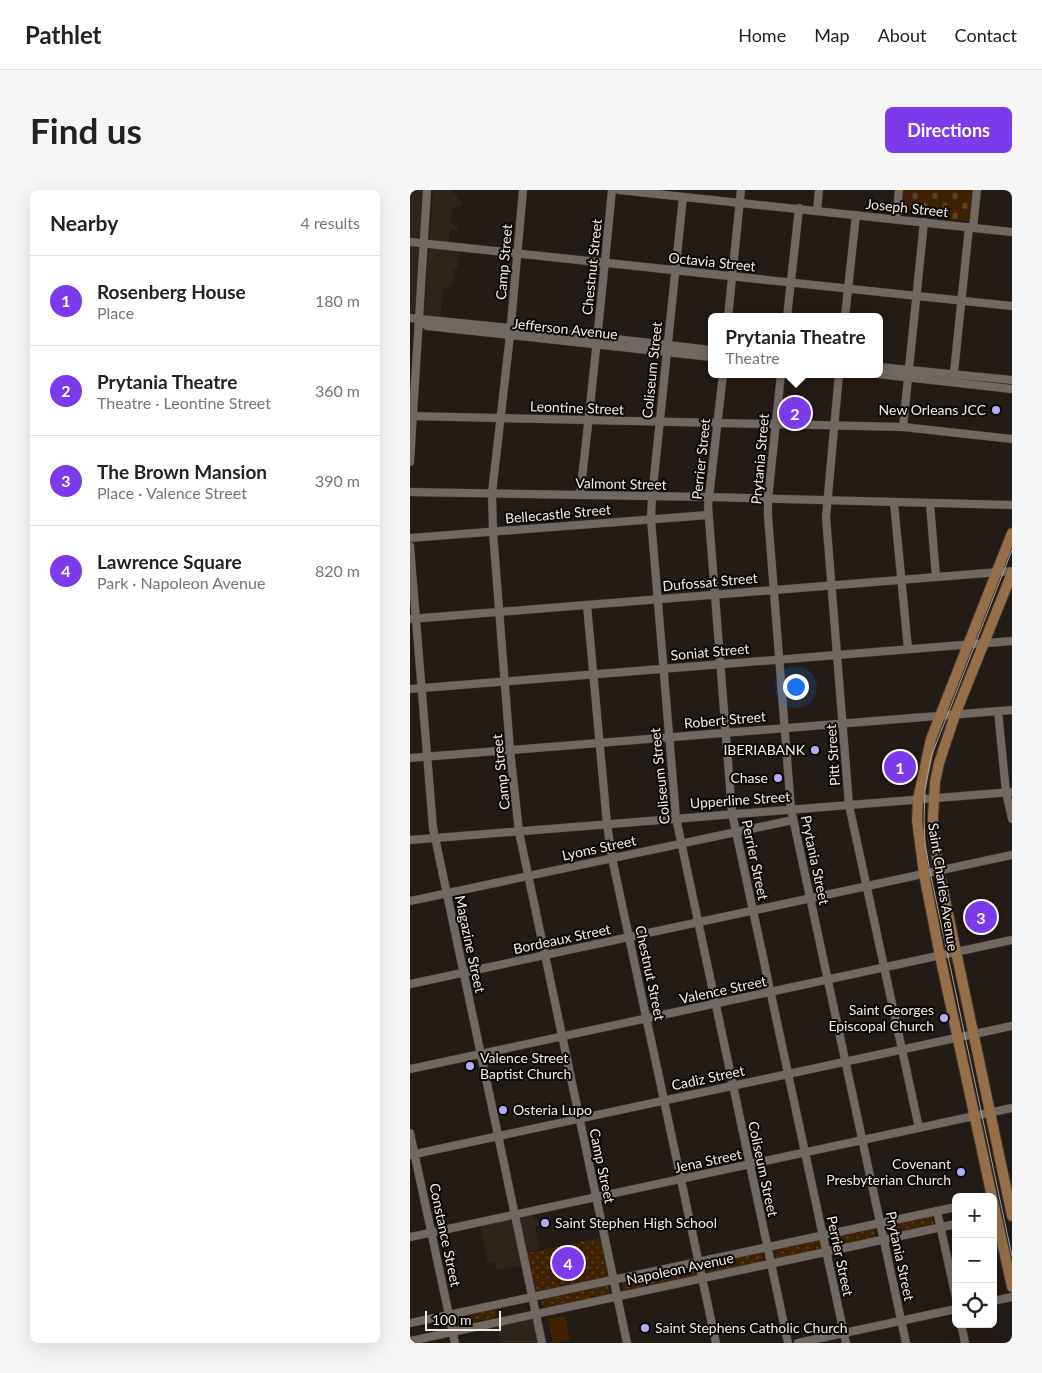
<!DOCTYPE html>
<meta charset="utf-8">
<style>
body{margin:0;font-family:Lato,sans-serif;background:#f6f6f6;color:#222}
.controls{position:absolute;right:15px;bottom:15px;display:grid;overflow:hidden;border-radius:8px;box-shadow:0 5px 20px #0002}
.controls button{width:45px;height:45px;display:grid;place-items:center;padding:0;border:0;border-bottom:1px solid #e0e0e0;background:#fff;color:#222;font:25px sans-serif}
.scale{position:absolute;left:15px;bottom:12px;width:76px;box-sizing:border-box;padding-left:5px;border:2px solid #f1ece8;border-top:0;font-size:14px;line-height:18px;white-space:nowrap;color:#f1ece8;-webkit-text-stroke:4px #0a0705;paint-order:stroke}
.you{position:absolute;left:385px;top:496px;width:18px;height:18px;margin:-12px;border:4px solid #fff;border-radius:50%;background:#1a73e8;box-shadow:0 0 0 8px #1a73e833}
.badge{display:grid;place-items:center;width:32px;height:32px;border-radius:50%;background:#7c3aed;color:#fff;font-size:16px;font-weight:700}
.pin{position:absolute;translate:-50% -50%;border:2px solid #fff;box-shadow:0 1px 5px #0006}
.popup{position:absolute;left:298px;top:123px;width:175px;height:65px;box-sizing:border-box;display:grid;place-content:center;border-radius:8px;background:#fff;filter:drop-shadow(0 1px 4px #0005);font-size:16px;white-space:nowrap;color:#767676}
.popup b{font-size:19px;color:#222}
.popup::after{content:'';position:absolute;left:50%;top:100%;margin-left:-10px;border:10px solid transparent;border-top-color:#fff}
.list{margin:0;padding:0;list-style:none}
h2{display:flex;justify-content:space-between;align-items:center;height:65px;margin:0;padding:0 20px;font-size:21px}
h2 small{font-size:16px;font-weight:400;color:#767676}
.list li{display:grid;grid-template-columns:32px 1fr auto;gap:15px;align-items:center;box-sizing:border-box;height:90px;padding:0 20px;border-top:1px solid #e0e0e0}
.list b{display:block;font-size:19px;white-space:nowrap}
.list p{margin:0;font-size:16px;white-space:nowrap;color:#767676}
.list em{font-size:16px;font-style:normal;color:#767676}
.icon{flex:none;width:28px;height:28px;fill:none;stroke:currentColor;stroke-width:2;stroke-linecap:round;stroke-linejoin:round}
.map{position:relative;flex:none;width:602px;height:1153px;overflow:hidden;border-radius:8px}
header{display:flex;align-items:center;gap:30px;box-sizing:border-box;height:70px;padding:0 25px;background:#fff;border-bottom:1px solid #e0e0e0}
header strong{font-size:24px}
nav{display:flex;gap:28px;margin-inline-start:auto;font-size:18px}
.intro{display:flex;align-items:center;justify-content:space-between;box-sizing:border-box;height:120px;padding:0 30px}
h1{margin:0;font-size:35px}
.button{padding:12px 22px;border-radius:8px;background:#7c3aed;color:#fff;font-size:18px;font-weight:700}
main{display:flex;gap:30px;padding:0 30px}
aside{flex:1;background:#fff;border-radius:8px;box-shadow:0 5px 20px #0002}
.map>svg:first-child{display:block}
</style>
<header>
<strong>Pathlet</strong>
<nav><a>Home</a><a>Map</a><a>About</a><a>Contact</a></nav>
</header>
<div class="intro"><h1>Find us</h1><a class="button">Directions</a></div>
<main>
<aside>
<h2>Nearby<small>4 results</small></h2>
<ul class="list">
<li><span class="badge">1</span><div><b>Rosenberg House</b><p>Place</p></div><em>180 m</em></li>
<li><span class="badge">2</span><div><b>Prytania Theatre</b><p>Theatre · Leontine Street</p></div><em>360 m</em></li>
<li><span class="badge">3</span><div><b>The Brown Mansion</b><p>Place · Valence Street</p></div><em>390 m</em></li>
<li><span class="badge">4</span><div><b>Lawrence Square</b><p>Park · Napoleon Avenue</p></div><em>820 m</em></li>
</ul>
</aside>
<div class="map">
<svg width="602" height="1153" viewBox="0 0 602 1153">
<defs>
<pattern id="grass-dots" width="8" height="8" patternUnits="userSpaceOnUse" patternTransform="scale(1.25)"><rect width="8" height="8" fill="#3f2202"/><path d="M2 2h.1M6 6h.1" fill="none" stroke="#5b4227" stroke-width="1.8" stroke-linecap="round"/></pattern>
<pattern id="cemetery-stones" width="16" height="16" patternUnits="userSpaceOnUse" patternTransform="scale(1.25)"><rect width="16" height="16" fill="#3f2202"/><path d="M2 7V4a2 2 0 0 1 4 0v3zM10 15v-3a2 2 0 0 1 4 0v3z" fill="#5b4227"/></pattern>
</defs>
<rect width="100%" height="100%" fill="#231b15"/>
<!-- built -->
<g fill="#2f2419">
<path d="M 0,0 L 14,0 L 10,46 L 7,50 L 0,49 Z"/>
<path d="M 23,0 L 42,0 L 42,3 L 48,4 L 48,10 L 52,11 L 51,16 L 43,18 L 41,33 L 48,36 L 47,40 L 40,39 L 39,53 L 20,50 Z"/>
<path d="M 0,56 L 10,59 L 5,120 L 3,123 L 0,123 Z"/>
<path d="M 21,58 L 50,61 L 47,79 L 44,79 L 42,97 L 34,97 L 30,128 L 18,126 L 14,124 L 18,62 Z"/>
<path d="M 123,1023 L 125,1030 L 131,1029 L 133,1033 L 133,1035 L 125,1037 L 130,1059 L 118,1062 L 110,1028 Z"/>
<path d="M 97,1029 L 102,1030 L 102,1031 L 112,1075 L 87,1081 L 84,1072 L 78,1073 L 70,1035 Z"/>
<path d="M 121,1128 L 124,1131 L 128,1153 L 91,1153 L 87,1137 Z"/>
</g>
<!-- grass -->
<g fill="url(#grass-dots)">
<path d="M 522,1024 L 524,1034 L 480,1043 L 478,1034 Z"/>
<path d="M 463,1037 L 466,1047 L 421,1056 L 419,1046 Z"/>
<path d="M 190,1048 L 198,1087 L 126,1102 L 117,1063 Z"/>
<path d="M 409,1048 L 411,1058 L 366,1069 L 364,1058 Z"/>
<path d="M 352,1061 L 354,1071 L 298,1083 L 296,1073 Z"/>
<path d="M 284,1075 L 286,1086 L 214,1101 L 212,1091 Z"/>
<path d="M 198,1094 L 200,1104 L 133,1118 L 131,1108 Z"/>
<path d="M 84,1118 L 87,1123 L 85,1128 L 47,1136 L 45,1126 Z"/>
</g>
<!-- cemetery -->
<path fill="url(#cemetery-stones)" d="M 493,0 L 563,0 L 559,31 L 491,24 Z"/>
<!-- garden -->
<path fill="#3f2202" d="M 155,1126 L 160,1150 L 143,1153 L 138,1129 Z"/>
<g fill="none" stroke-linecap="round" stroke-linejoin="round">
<!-- minor casing -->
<g stroke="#3a3431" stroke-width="9">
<g id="minor">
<path d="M 113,0 L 100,145 L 82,303 L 83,342 L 100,560 L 109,642 L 217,1153"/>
<path d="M 209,0 L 602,42"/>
<path d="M 273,7 L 242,307 L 241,329 L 266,628 L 378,1153"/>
<path d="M 407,20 L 409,0"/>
<path d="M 486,29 L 489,0"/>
<path d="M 563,38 L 567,0"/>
<path d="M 0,52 L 602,116"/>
<path d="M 318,127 L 331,0"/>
<path d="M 377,127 L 389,18"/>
<path d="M 435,127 L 446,25"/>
<path d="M 0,128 L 188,147 L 301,160"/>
<path d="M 9,129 L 17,136 L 301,167"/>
<path d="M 469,177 L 602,190"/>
<path d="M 313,184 L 298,316 L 322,623 L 436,1153"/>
<path d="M 371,184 L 358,309 L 358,326 L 381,619 L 496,1153"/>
<path d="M 429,184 L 416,327 L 439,615 L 509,938"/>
<path d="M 468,184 L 602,199"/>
<path d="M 543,192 L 559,37"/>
<path d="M 0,226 L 493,237 L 602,249"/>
<path d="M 493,237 L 514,32"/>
<path d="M 0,272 L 17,0"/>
<path d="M 0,302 L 299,307 L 602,315"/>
<path d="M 170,305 C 182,204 192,102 202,0"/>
<path d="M 484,313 L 498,459"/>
<path d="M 520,314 L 526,387"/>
<path d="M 0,348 L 298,325"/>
<path d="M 0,356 L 23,638 L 132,1153"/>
<path d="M 177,415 L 197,634 L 202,668 L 306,1153"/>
<path d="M 0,429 L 602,381"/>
<path d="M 0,499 L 602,451"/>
<path d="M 588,521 L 596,602 L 602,629"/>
<path d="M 0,568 L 602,520"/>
<path d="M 0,650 L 602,602"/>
<path d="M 0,711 L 383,630"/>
<path d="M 0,794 L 602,665"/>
<path d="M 0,879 L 602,750"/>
<path d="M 0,943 L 45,1153"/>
<path d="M 0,965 L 602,836"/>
<path d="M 527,1021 L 546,1108"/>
<path d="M 0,1047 L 602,918"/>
<path d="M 583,1111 L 602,1107"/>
<path d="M 0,1133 L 546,1017"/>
<path d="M 551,1134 L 555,1153"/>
<path d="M 0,1151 L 546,1034"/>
<path d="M 388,1153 L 546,1119"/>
</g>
</g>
<!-- major casing -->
<g stroke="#3a3431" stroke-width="12">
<g id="major">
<path d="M 602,383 L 545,525 L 529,573 L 525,592 L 523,627 L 523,644 L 529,681 L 602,1026"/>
<path d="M 582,1007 L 530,766 L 514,684 L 507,630 L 508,609 L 521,549 L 602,343"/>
<path d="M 583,1011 L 602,1097"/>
</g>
</g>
<!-- minor -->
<use href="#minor" stroke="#716861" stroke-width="8"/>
<!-- major -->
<use href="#major" stroke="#956f48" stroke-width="10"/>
<!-- tram -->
<path stroke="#aba5a0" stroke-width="1" d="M 602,360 L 521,567 L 515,600 L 514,630 L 515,653 L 520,682 L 602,1066"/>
</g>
<!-- markers -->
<g fill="#afaefa" stroke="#0a0705" stroke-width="2">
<circle cx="586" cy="220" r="5"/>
<circle cx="405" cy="560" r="5"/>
<circle cx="368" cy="588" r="5"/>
<circle cx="534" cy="828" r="5"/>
<circle cx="60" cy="876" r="5"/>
<circle cx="93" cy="920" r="5"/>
<circle cx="551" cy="982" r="5"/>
<circle cx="135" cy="1033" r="5"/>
<circle cx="235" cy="1138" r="5"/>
</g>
<g text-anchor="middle" stroke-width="4" stroke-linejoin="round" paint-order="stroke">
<!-- street labels -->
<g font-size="14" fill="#f1ece8" stroke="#0a0705">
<text transform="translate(497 18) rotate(6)" y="5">Joseph Street</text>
<text transform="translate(94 72) rotate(-85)" y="5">Camp Street</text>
<text transform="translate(302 72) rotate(6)" y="5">Octavia Street</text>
<text transform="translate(182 77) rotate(-84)" y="5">Chestnut Street</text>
<text transform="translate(155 139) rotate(6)" y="5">Jefferson Avenue</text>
<text transform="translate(242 180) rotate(-84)" y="5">Coliseum Street</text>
<text transform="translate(167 218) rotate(2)" y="5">Leontine Street</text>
<text transform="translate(291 269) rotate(-84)" y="5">Perrier Street</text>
<text transform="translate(350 269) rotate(-85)" y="5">Prytania Street</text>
<text transform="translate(211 294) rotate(1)" y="5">Valmont Street</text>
<text transform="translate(148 324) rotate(-5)" y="5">Bellecastle Street</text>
<text transform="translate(300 392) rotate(-5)" y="5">Dufossat Street</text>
<text transform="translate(300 462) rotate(-5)" y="5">Soniat Street</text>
<text transform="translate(315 530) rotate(-5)" y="5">Robert Street</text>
<text transform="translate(423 565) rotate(-94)" y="5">Pitt Street</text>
<text transform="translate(91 582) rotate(-96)" y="5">Camp Street</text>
<text transform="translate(250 586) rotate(-96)" y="5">Coliseum Street</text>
<text transform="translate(330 610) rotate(-4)" y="5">Upperline Street</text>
<text transform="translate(189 658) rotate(-12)" y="5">Lyons Street</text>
<text transform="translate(345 670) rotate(78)" y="5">Perrier Street</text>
<text transform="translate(405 670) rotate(78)" y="5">Prytania Street</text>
<text transform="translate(533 697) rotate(81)" y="5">Saint Charles Avenue</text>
<text transform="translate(152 749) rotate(-12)" y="5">Bordeaux Street</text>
<text transform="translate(60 754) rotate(78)" y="5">Magazine Street</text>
<text transform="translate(240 783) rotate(78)" y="5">Chestnut Street</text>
<text transform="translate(313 800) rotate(-12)" y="5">Valence Street</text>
<text transform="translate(298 888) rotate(-12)" y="5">Cadiz Street</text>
<text transform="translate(298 971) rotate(-12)" y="5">Jena Street</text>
<text transform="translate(192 976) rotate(78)" y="5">Camp Street</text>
<text transform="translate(353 979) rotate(78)" y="5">Coliseum Street</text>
<text transform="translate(35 1045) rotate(78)" y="5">Constance Street</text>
<text transform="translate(430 1066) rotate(78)" y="5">Perrier Street</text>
<text transform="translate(490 1066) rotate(78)" y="5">Prytania Street</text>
<text transform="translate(270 1079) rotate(-12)" y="5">Napoleon Avenue</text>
</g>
<!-- poi labels -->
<g font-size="14" fill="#f1ece8" stroke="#0a0705" text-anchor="end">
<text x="576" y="225">New Orleans JCC</text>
<text x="395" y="565">IBERIABANK</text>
<text x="358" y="593">Chase</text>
<text x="524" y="825">Saint Georges<tspan x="524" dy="16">Episcopal Church</tspan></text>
<text x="70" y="873" text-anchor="start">Valence Street<tspan x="70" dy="16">Baptist Church</tspan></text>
<text x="103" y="925" text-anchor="start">Osteria Lupo</text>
<text x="541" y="979">Covenant<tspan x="541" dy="16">Presbyterian Church</tspan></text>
<text x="145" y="1038" text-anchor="start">Saint Stephen High School</text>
<text x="245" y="1143" text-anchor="start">Saint Stephens Catholic Church</text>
</g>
</g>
</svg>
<div class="controls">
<button>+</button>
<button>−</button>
<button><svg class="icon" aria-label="locate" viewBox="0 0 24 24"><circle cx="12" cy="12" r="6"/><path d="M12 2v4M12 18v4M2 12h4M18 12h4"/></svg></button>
</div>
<div class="scale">100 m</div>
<div class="you"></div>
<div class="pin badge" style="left:490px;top:577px">1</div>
<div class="pin badge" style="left:385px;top:223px">2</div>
<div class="popup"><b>Prytania Theatre</b>Theatre</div>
<div class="pin badge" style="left:571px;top:727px">3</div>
<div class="pin badge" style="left:158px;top:1073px">4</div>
</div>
</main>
